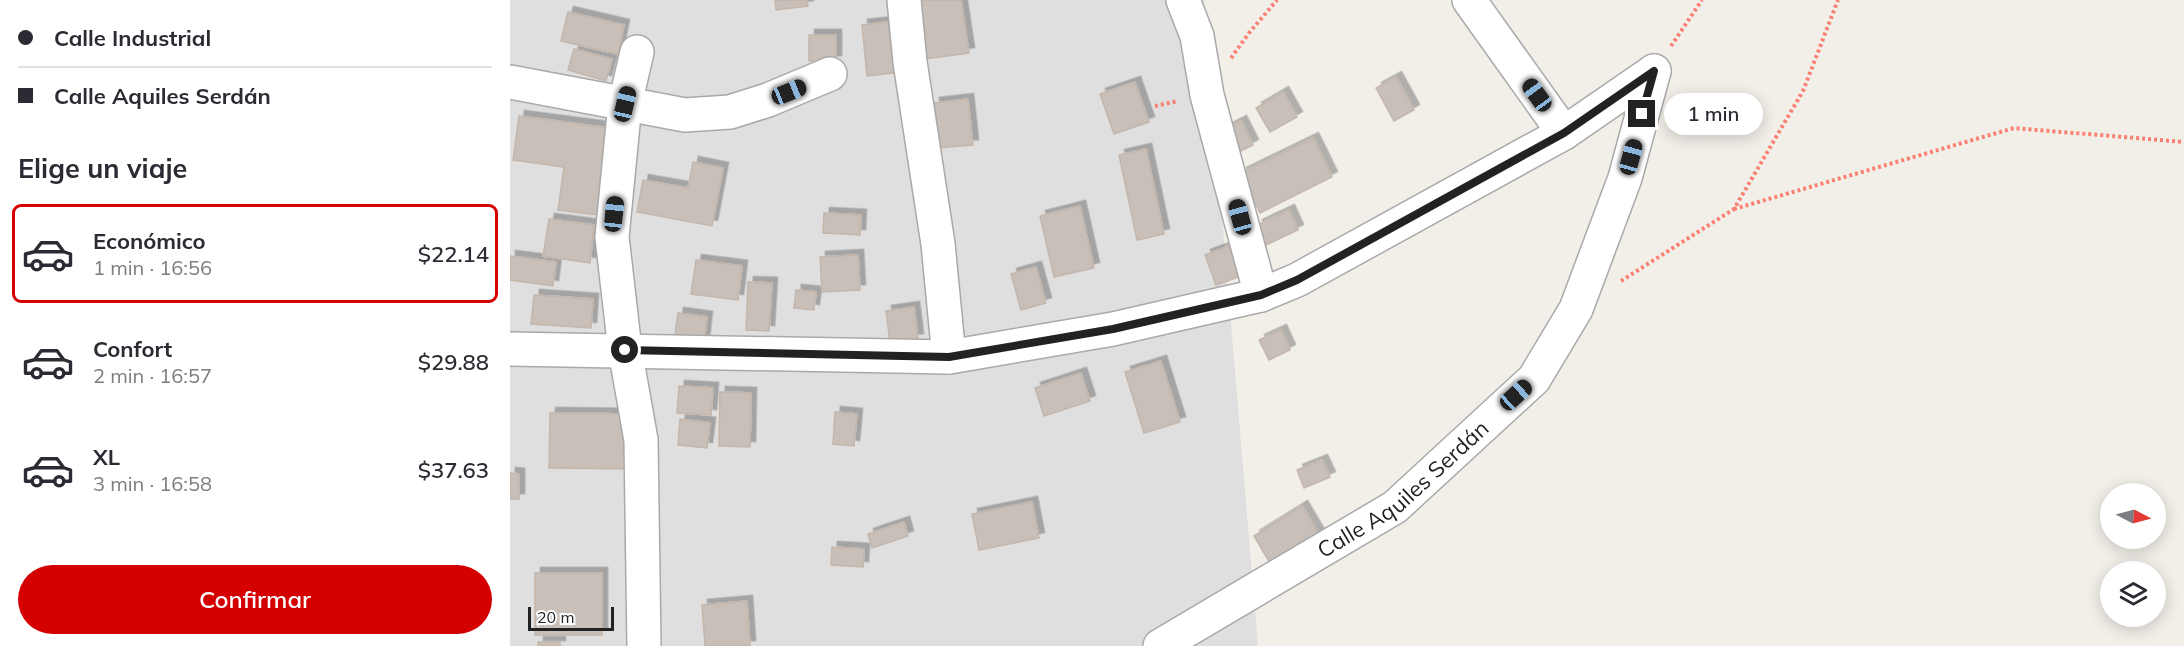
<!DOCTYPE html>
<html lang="es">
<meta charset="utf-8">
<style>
:root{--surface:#fff;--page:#f7f7f7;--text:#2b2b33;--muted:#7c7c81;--line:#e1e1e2;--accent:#d40000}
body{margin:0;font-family:Mulish,sans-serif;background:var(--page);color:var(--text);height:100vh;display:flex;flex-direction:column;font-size:22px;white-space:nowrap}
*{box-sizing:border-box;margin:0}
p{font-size:20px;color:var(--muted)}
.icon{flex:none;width:33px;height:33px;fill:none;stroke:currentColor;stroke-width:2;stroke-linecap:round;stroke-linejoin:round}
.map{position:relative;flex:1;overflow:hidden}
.panel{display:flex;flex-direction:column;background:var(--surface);width:510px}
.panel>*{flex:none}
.hud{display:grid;align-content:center;height:132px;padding:0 18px;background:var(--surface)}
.needle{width:39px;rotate:96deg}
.tools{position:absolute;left:1590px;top:483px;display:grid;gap:12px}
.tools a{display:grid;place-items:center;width:66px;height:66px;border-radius:50%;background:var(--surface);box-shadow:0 3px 15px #0003;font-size:30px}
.scale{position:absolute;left:18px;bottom:15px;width:86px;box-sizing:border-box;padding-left:6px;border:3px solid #222;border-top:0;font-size:16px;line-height:21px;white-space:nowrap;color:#222;-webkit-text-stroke:4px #fff;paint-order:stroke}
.end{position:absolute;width:27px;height:27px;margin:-14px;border:8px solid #222;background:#fff;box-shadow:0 0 0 3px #fff}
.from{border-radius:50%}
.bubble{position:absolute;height:42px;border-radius:21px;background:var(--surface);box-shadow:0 3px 15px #0003;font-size:20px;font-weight:600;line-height:42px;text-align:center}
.car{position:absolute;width:18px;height:36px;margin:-18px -9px;border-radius:8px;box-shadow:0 0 4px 2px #0007;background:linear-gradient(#222 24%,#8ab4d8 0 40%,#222 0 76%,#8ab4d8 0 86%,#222 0)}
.hud b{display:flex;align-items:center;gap:21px;height:57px;font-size:22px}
.hud b+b{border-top:2px solid var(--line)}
.hud i{width:15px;height:15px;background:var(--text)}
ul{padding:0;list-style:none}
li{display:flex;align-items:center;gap:18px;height:99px;margin:0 12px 9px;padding:0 6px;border:3px solid transparent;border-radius:9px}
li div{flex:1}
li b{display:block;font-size:22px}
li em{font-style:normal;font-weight:600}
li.on{border-color:var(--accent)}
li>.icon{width:54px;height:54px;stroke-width:1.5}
h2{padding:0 18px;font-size:27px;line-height:72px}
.primary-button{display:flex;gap:12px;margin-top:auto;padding:12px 18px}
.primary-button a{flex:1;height:69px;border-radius:36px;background:var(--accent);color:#fff;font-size:24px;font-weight:600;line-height:69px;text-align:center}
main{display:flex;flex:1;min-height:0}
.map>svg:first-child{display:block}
.residential{fill:#e0dfdf}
.building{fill:#c7bfb8;stroke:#c4b6ab;stroke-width:1.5;filter:url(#shadow)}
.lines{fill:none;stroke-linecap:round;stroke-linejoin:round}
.minor-casing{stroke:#a9a9a9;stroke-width:36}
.path{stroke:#fa8072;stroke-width:4;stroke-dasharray:3 3;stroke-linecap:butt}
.minor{stroke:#fff;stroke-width:33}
.route{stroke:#222;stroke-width:8}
.labels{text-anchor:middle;stroke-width:5;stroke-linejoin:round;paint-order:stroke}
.street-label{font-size:22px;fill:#222;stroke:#fff}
</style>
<main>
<section class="panel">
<div class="hud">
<b><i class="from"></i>Calle Industrial</b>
<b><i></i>Calle Aquiles Serdán</b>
</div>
<h2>Elige un viaje</h2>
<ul>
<li class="on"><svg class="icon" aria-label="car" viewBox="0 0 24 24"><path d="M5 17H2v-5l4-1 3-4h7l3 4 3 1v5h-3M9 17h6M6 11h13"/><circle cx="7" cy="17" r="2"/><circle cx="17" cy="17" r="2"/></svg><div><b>Económico</b><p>1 min · 16:56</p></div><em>$22.14</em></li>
<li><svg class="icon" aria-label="car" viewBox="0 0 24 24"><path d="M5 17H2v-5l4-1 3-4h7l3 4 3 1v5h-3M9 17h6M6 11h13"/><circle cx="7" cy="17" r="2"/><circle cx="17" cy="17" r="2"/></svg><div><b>Confort</b><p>2 min · 16:57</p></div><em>$29.88</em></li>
<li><svg class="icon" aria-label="car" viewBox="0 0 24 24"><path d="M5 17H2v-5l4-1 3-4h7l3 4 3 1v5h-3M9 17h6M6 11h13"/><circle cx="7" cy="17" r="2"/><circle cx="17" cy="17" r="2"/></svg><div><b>XL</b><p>3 min · 16:58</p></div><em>$37.63</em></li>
</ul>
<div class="primary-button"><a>Confirmar</a></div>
</section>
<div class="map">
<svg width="1674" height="646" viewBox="0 0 1674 646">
<defs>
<filter id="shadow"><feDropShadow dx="5.5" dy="-5.5" stdDeviation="0" flood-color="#0004"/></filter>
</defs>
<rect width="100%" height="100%" fill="#f2efe9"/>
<path class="residential" d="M0,0h694l54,646h-748z"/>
<path class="building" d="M265,0h32l1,6 -32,4z
M406,0h45l8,53 -43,6z
M58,12l56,13 -6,29 -57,-13z
M378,22l6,51 -27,3 -5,-51z
M299,35h27v26h-27z
M64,49l38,10 -6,22 -38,-11z
M886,77l18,33 -20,11 -18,-33z
M625,82l14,40 -35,12 -14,-40z
M773,92l14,25 -27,15 -14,-24z
M458,99l5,46 -35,3 -4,-45z
M9,116l90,12 -12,87 -39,-5 6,-43 -51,-7z
M731,121l12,24 -18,9 -12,-24z
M803,138l19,39 -72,36 -19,-40z
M636,149l18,85 -27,6 -18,-85z
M183,162l30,6 -11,58 -75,-14 6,-32 45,8z
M570,206l14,62 -40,9 -14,-61z
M779,210l9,20 -32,15 -9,-20z
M314,213l37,2 -1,20 -37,-2z
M39,219l45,6 -4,38 -47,-7z
M722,245l12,30 -28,10 -11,-30z
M348,255l2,35 -38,2 -2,-35z
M0,256l46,6 -3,24 -43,-6z
M186,260l46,6 -4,34 -47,-6z
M526,267l10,36 -25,7 -10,-36z
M238,282l24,1 -3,48 -23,-1z
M286,290l20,2 -2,18 -20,-2z
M24,295l59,4 -2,29 -60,-4z
M404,307l4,32 -28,3 -4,-31z
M168,313l29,4 -4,34 -30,-3z
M771,330l9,20 -21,10 -10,-20z
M651,361l19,61 -36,11 -19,-61z
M571,373l9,28 -46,15 -9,-28z
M169,386l34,2 -2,27 -34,-2z
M210,392l31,1 -1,54 -31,-1z
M325,412l22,2 -3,32 -21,-2z
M40,413l83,1 -1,55 -83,-1z
M170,419l30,4 -3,25 -29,-3z
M812,460l8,17 -26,11 -7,-18z
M0,473l9,1v25h-9z
M522,502l7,36 -60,12 -7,-36z
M792,506l22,37 -49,29 -21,-36z
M394,522l4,14 -36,12 -4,-14z
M322,547l32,2 -1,18 -32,-2z
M25,573h67v62h-67z
M237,601l3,45h-45l-3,-41z
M28,642h22v4h-22z"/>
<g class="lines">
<g class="minor-casing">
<g id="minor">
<path d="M394,0l6,62 28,182 11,113"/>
<path d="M673,0l14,36 10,59 54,200"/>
<path d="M959,0l95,133"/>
<path d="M127,52l-12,52 -13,133 13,113 16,90 3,206"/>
<path d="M0,82l175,33 45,-3 38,-12 62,-26"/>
<path d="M0,349l439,8 164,-28 148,-34 36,-15 267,-147 90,-62"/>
<path id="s1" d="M650,646l235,-139 139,-128 42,-70 49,-131 29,-107"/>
</g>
</g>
<path class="path" d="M1161,46l31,-46
M721,58l18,-25 28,-33
M645,106l23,-5
M1224,209l280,-81 170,14
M1111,281l113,-72 69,-118 35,-91"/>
<use href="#minor" class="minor"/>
</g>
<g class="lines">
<path class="route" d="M115,350l324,7 164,-28 148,-34 36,-15 267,-147 90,-62 -12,43"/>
</g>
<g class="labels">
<g class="street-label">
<text dy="8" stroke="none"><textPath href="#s1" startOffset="290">Calle Aquiles Serdán</textPath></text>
</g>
</g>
</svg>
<div class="tools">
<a><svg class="needle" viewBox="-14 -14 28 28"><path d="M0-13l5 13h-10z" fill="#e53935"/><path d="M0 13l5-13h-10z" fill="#7c7c81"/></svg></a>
<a><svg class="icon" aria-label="layers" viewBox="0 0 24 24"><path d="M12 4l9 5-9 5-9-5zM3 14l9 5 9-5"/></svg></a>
</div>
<div class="scale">20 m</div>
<i class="end from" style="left:115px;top:350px"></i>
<i class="end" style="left:1132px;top:114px"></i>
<div class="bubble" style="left:1154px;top:93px;width:99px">1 min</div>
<i class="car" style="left:279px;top:92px;rotate:68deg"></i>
<i class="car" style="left:1027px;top:95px;rotate:324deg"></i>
<i class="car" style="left:115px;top:104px;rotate:13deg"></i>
<i class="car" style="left:1121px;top:157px;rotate:15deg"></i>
<i class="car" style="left:104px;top:214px;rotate:6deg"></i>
<i class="car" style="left:730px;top:217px;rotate:345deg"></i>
<i class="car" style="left:1006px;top:395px;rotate:48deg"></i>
</div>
</main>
